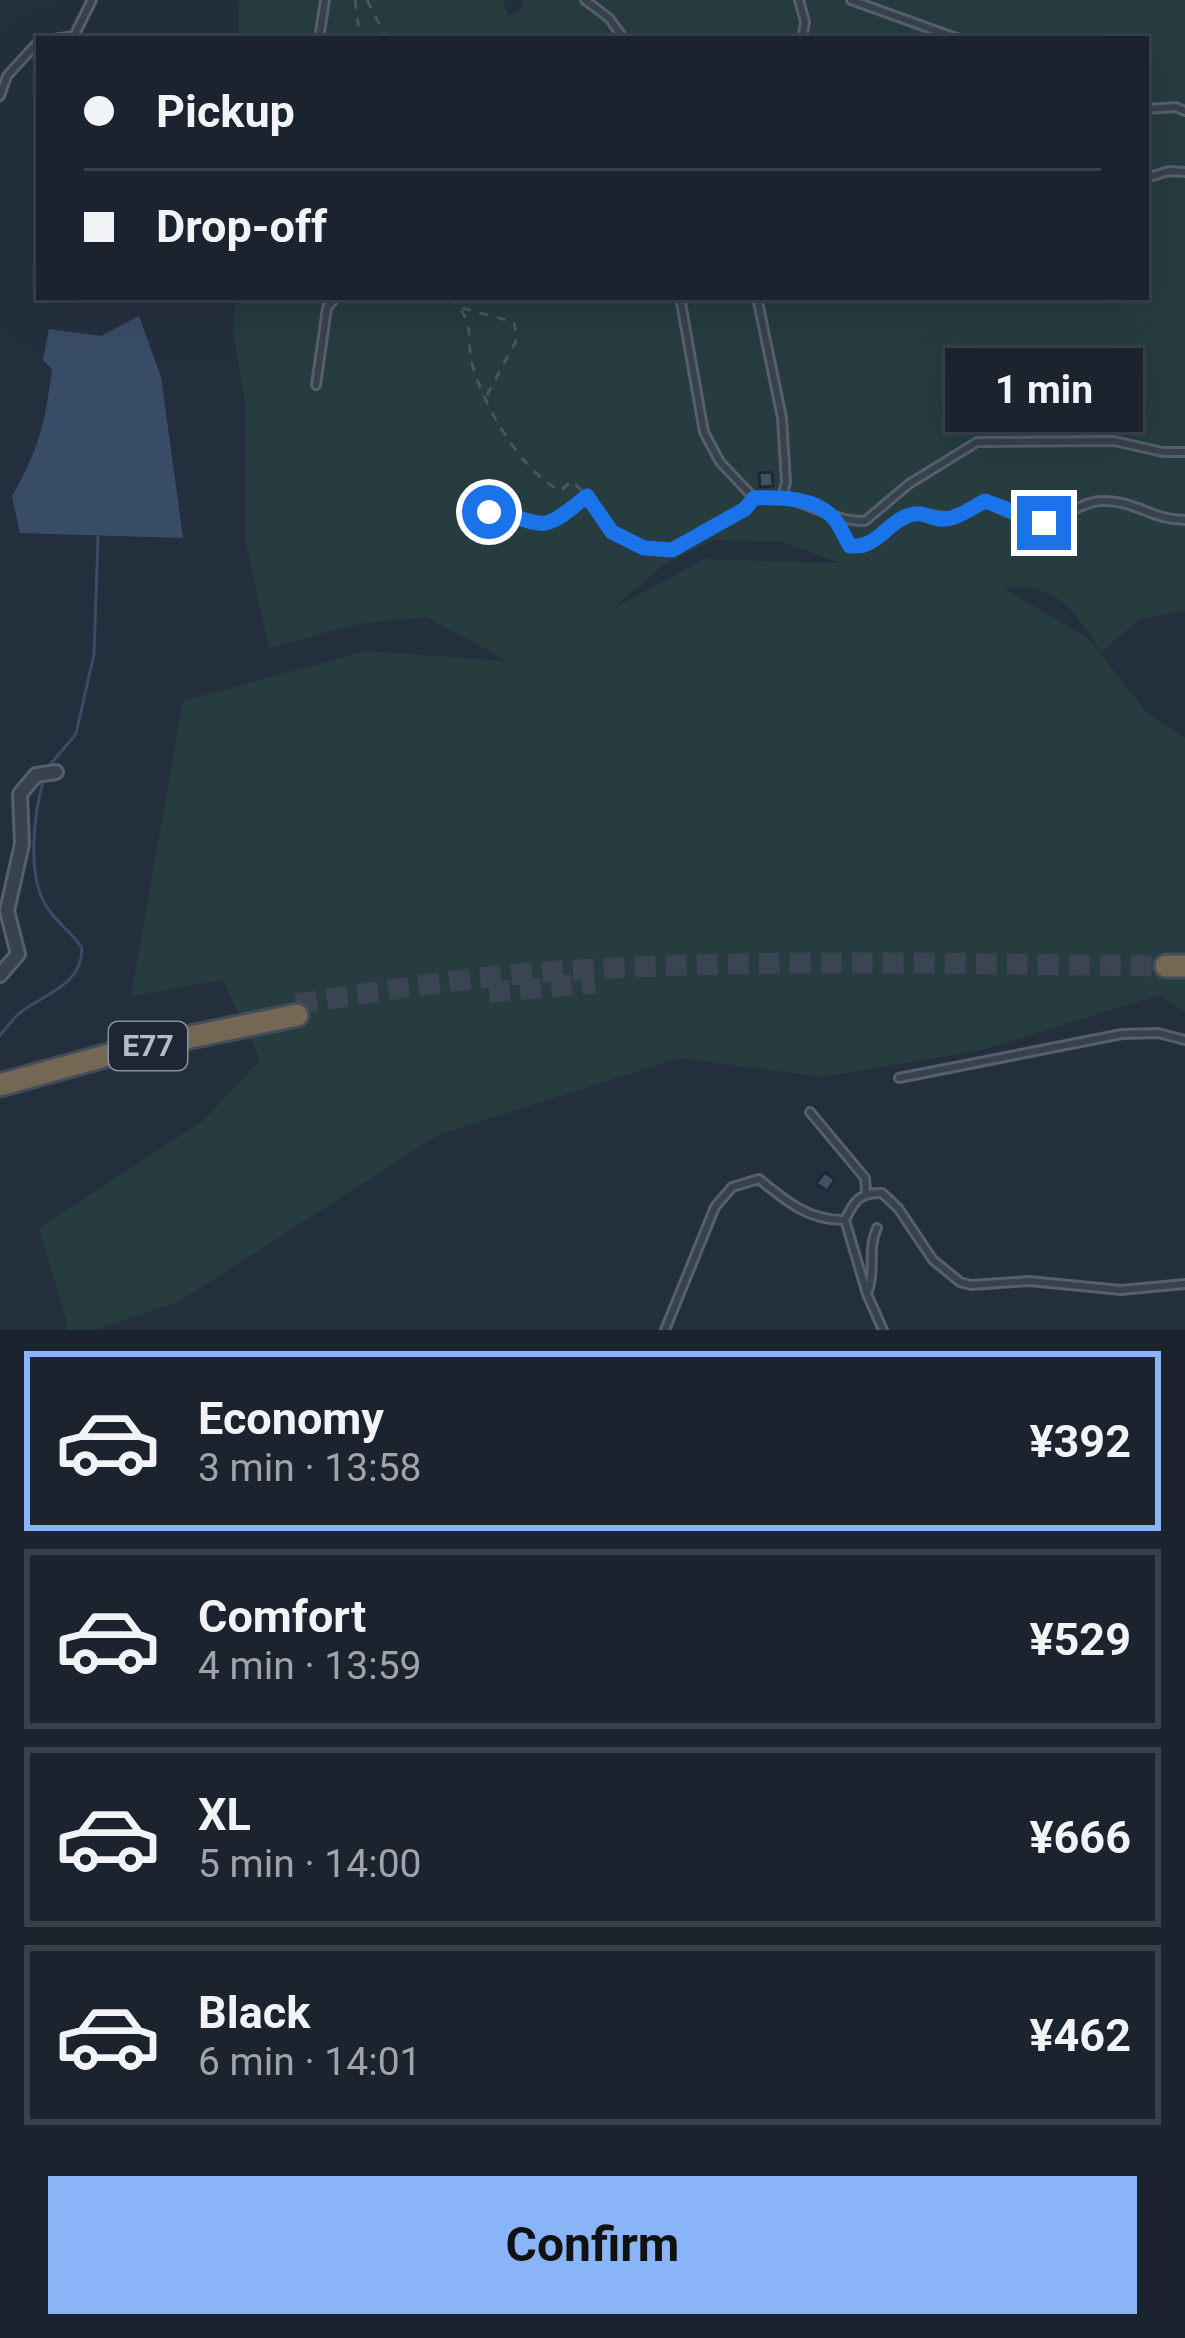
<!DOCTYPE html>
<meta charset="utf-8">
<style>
:root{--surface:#1b232e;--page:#282f3a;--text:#f1f3f6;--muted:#a0a4aa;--line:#39404a;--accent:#8ab4f8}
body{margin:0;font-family:Roboto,sans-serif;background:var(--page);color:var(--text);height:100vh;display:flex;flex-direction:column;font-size:45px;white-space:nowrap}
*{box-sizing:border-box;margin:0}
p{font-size:39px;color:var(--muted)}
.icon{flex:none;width:66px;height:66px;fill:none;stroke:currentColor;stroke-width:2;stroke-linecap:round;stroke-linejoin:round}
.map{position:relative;height:1330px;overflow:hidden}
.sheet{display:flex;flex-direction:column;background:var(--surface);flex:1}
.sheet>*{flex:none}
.top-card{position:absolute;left:36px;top:36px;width:1113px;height:264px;border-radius:0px;box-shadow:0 12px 48px #0002,0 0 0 3px var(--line);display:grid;align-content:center;height:264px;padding:0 48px;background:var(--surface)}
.end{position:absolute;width:54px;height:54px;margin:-27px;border:15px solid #1a73e8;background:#fff;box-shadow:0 0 0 6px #fff}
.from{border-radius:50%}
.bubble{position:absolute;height:84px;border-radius:0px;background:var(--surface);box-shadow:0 12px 48px #0002,0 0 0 3px var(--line);font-size:39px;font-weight:700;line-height:84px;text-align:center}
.top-card b{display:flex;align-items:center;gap:42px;height:114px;font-size:45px}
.top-card b+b{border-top:3px solid var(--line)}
.top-card i{width:30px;height:30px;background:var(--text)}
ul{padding:21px 0 0;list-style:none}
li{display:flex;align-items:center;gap:36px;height:180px;margin:0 24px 18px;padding:0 24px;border:6px solid var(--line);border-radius:0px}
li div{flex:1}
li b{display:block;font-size:45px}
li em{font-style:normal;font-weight:700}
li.active{border-color:var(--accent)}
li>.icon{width:108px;height:108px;stroke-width:1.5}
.primary-button{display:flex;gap:24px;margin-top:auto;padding:24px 48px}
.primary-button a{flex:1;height:138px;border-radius:0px;background:var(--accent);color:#111;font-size:48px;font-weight:700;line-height:138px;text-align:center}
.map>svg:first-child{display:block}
.green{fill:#263c3f;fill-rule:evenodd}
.water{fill:#394c67}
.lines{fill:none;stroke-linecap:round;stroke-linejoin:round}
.stream{stroke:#394c67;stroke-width:3}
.building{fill:#455162;stroke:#1f2835;stroke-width:3}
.motorway-tunnel{stroke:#3a4453;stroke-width:21;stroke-dasharray:21 10;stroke-linecap:butt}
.service-casing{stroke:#565f6c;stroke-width:12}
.minor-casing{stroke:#565f6c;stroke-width:18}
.motorway-casing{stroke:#434c59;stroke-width:27}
.path{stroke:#44595c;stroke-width:3;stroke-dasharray:9 9;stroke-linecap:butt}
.service{stroke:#38414e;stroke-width:6}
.minor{stroke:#38414e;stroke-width:12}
.motorway{stroke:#746855;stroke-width:21}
.route{stroke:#1a73e8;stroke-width:15}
.labels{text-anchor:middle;stroke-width:9;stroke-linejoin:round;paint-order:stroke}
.shield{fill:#1d2633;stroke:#878f9c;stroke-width:3}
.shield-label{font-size:30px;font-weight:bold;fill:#b4bcc9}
</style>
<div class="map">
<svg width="1185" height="1330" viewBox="0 0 1185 1330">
<rect width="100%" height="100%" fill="#242f3e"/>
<path class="green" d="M239,0h263l7,15 14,-8 -2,-7h664v611l-45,8 -39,33c-25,-40 -45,-71 -98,-64l85,50 59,75 38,25v274l-25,-17 -178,55 -159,27 -144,-19 -241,77 -258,166 -85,29h-26l-30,-102 165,-108 56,-60 -37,-80 -92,16 52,-295 183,-50 142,10 -82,-44 -67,7 -90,24 -24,-109 1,-131 -13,-77 3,-34h910v-258h-907zM714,540l68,2 59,21 -136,-4 -93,50 51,-44z"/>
<path class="water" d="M139,316l22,61 22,161 -163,-5 -8,-37c27,-47 33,-72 40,-127l-9,-9 6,-31 52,7z"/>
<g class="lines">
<path class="stream" d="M48,767l28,-33 18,-80 4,-117
M0,1035c7,-7 13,-17 21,-23 25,-19 61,-27 61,-64 -11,-17 -28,-27 -37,-44 -18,-32 -11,-89 -2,-123"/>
</g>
<path class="building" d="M772,472l1,14 -13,1 -1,-14z
M825,1172l10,8 -8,11 -11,-8z"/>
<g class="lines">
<path class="motorway-tunnel" d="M489,992l106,-9
M296,1004c88,-13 175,-28 264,-33 201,-13 404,-7 606,-5"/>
<g class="service-casing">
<path id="service" d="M585,0l24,18 15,21
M799,0l6,22 -3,17
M851,0l108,39
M53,39l21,-3 18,-36
M319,39l6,-39
M0,96l7,-20 32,-35
M1146,109l30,-2 9,4
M1146,178l23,-7 16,1
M680,297l24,135 16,30 34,36 28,-1 4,-15 -4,-64 -25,-121
M316,385l11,-77 9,-11
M782,497c30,8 52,24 83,24l44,-37 68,-42 137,-1 49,11h22
M470,505l19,6 22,1 20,11h17l39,-27 25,36 32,16 28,2 73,-41 9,-11
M836,522l14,24 13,1 42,-32 14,-2 32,5 34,-17c36,20 53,24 90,8 9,-4 17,-8 27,-8 33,-1 50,19 83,19
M899,1078l223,-44 36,-1 27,7
M810,1112l55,66 1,14
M845,1220c9,-19 15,-28 37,-27l16,15 35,52 27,22 11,3 58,-4 92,9 64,-6
M868,1291c8,-22 -1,-42 9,-63
M665,1330l50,-123 17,-20 27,-8c27,22 50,42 86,41l22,74 16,36"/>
</g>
<g class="minor-casing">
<path id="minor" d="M0,975l18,-21 -11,-43 15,-67 -2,-50 16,-19 20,-3"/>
</g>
<g class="motorway-casing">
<path id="motorway" d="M1166,966h19
M0,1085l127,-35 170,-35"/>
</g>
<path class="path" d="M355,0l5,39
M367,0l20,39
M449,297c30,27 15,40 24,70 13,43 47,102 87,124l12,-10 10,10
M462,308l52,14 3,17 -30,56"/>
<use href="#service" class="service"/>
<use href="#minor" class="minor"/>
<use href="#motorway" class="motorway"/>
</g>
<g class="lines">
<path class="route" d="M489,512c19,0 45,14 57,11 14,-3 29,-18 41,-27l25,36 32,16 28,2 73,-41 9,-11c26,-1 64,-1 82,23 5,7 9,17 14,25 29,2 36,-24 60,-31 11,-4 18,2 29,4 16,2 32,-11 46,-18l59,22"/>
</g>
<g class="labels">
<rect class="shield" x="109" y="1022" width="78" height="48" rx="9"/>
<g class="shield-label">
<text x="148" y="1056">E77</text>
</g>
</g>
</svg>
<i class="end from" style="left:489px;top:512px"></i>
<i class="end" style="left:1044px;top:523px"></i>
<div class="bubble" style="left:945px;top:348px;width:198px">1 min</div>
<div class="top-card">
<b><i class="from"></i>Pickup</b>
<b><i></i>Drop-off</b>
</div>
</div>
<section class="sheet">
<ul>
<li class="active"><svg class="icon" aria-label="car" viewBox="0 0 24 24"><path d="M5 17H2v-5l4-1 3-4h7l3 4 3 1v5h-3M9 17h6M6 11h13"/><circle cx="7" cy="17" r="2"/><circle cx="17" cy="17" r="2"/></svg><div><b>Economy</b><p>3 min · 13:58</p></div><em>¥392</em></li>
<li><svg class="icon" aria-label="car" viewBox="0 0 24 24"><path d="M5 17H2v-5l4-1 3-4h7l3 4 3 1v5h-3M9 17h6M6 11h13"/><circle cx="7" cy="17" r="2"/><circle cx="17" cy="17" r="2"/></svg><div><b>Comfort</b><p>4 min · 13:59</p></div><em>¥529</em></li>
<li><svg class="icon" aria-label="car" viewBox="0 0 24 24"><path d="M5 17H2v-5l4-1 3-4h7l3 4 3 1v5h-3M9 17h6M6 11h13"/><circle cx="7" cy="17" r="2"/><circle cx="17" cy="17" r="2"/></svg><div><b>XL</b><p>5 min · 14:00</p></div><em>¥666</em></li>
<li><svg class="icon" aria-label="car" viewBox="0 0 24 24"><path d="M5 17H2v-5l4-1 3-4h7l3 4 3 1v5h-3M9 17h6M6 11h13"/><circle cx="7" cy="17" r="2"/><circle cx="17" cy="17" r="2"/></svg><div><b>Black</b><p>6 min · 14:01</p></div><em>¥462</em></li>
</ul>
<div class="primary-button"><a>Confirm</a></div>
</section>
